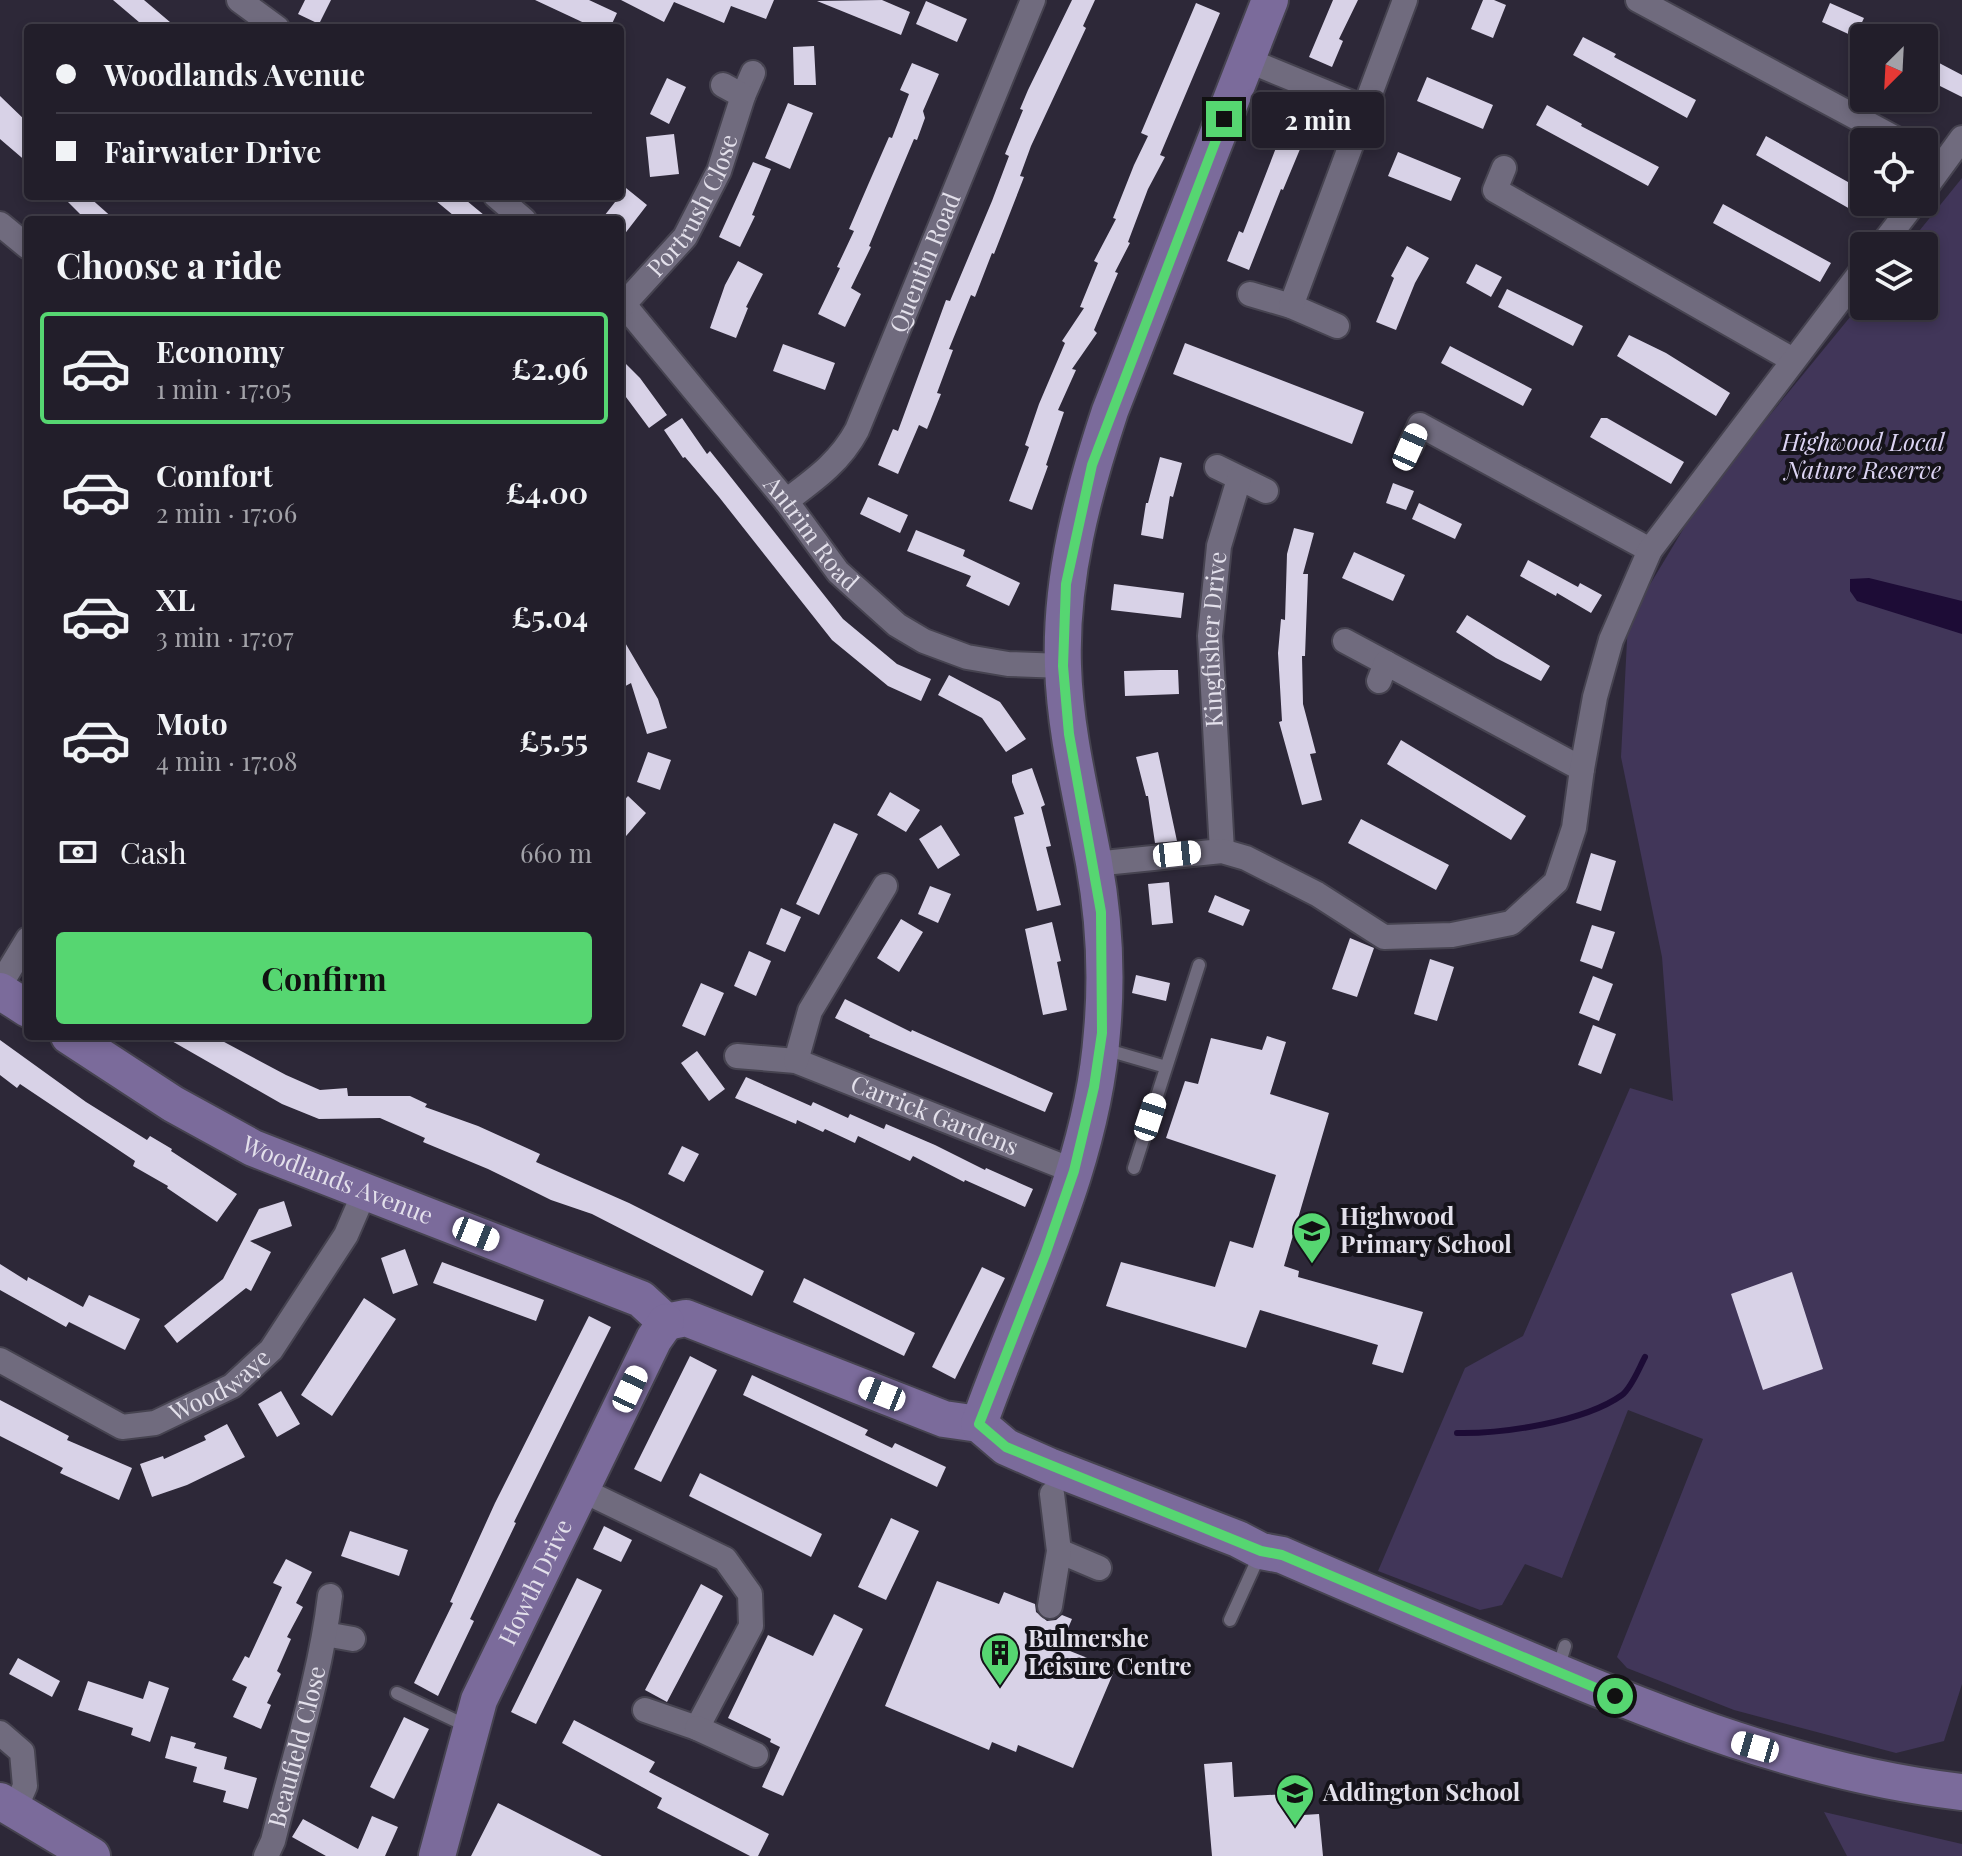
<!DOCTYPE html>
<meta charset="utf-8">
<style>
:root{--surface:#221e2a;--page:#2e2b36;--text:#f1f3f6;--muted:#a2a2a8;--line:#3f3c47;--accent:#56d671}
body{margin:0;font-family:"Playfair Display",serif;background:var(--page);color:var(--text);height:100vh;display:flex;flex-direction:column;font-size:30px;white-space:nowrap}
*{box-sizing:border-box;margin:0}
p{font-size:26px;color:var(--muted)}
.icon{flex:none;width:44px;height:44px;fill:none;stroke:currentColor;stroke-width:2;stroke-linecap:round;stroke-linejoin:round}
.map{position:relative;flex:1;overflow:hidden}
.drawer{position:absolute;left:24px;top:216px;width:600px;height:824px;display:flex;flex-direction:column;background:var(--surface);border-radius:8px;box-shadow:0 4px 12px #0003,0 0 0 2px var(--line)}
.drawer>*{flex:none}
.hud{position:absolute;left:24px;top:24px;width:600px;height:176px;border-radius:8px;box-shadow:0 4px 12px #0003,0 0 0 2px var(--line);display:grid;align-content:center;height:176px;padding:0 32px;background:var(--surface)}
.needle{width:52px;rotate:204deg}
.fabs{position:absolute;left:1850px;top:24px;display:grid;gap:16px}
.fabs a{display:grid;place-items:center;width:88px;height:88px;border-radius:8px;background:var(--surface);box-shadow:0 4px 12px #0003,0 0 0 2px var(--line);font-size:40px}
.end{position:absolute;width:36px;height:36px;margin:-18px;border:10px solid #56d671;background:#111;box-shadow:0 0 0 4px #111}
.from{border-radius:50%}
.bubble{position:absolute;height:56px;border-radius:8px;background:var(--surface);box-shadow:0 4px 12px #0003,0 0 0 2px var(--line);font-size:26px;font-weight:700;line-height:56px;text-align:center}
.car{position:absolute;width:24px;height:48px;margin:-24px -12px;border-radius:10px;box-shadow:0 0 6px 2px #0007;background:linear-gradient(#fff 24%,#345 0 40%,#fff 0 76%,#345 0 86%,#fff 0)}
.hud b{display:flex;align-items:center;gap:28px;height:76px;font-size:30px}
.hud b+b{border-top:2px solid var(--line)}
.hud i{width:20px;height:20px;background:var(--text)}
ul{padding:0;list-style:none}
li{display:flex;align-items:center;gap:24px;height:112px;margin:0 16px 12px;padding:0 16px;border:4px solid transparent;border-radius:8px}
li div{flex:1}
li b{display:block;font-size:30px}
li em{font-style:normal;font-weight:700}
li.active{border-color:var(--accent)}
li>.icon{width:72px;height:72px;stroke-width:1.5}
h2{padding:0 32px;font-size:36px;line-height:96px}
.pay{display:flex;align-items:center;gap:20px;height:88px;padding:0 32px;font-size:30px}
.pay p{margin-inline-start:auto}
.primary-button{display:flex;gap:16px;margin-top:auto;padding:16px 32px}
.primary-button a{flex:1;height:92px;border-radius:8px;background:var(--accent);color:#111;font-size:32px;font-weight:700;line-height:92px;text-align:center}
.map>svg:first-child{display:block}
.green{fill:#413659}
.water{fill:#1d0c36}
.lines{fill:none;stroke-linecap:round;stroke-linejoin:round}
.stream{stroke:#1d0c36;stroke-width:6}
.building{fill:#d8d2e7}
.lane-casing{stroke:#464350;stroke-width:16}
.street-casing{stroke:#464350;stroke-width:28}
.secondary-casing{stroke:#464350;stroke-width:40}
.lane{stroke:#706b7e;stroke-width:12}
.street{stroke:#706b7e;stroke-width:24}
.secondary{stroke:#7b6b9b;stroke-width:36}
.route{stroke:#56d671;stroke-width:10}
.labels{text-anchor:middle;stroke-width:8;stroke-linejoin:round;paint-order:stroke}
.street-label{font-size:24px;fill:#e3e0eb;stroke:#15131a}
.park-label{font-size:24px;font-style:italic;fill:#dcd4f3;stroke:#15131a}
.poi-label{font-size:24px;font-weight:bold;fill:#e3e0eb;stroke:#15131a;text-anchor:start}
</style>
<div class="map">
<svg width="1962" height="1856" viewBox="0 0 1962 1856">
<rect width="100%" height="100%" fill="#2d2838"/>
<path class="green" d="M1962,178v1506l-18,57 -48,12 -162,-43 -107,-42 -10,-11 86,-218 -75,-29 -66,168 -37,-14 -23,41 -22,5 -102,-39 87,-203 58,-32 107,-248 43,13 -11,-144 -41,-200 7,-136 74,-123 162,-198v6h60v-60h-17z
M1824,1812l138,32v12h-115z"/>
<path class="water" d="M1869,578l93,23v33l-105,-33 -7,-10v-12z"/>
<g class="lines">
<path class="stream" d="M1457,1433c46,1 127,-11 165,-38 10,-8 17,-27 23,-38"/>
</g>
<path class="building" d="M113,0h31l33,28h-31z
M305,0h26l-12,24 -21,-10z
M535,0h54l28,13 -7,15h-15z
M621,0h153l-8,19 -35,-13 -7,17 -50,-21 -10,20z
M882,0l28,12 -9,23 -84,-34z
M1072,0h23l-12,26 3,2 -55,118 -11,30 4,1 -30,77 -2,-1 -17,44 -4,-2 -22,54 4,1 -16,43 4,1 -14,35 -8,-4 -21,49 -20,-9 15,-36 5,2 48,-131 4,1 42,-100 17,-45 -4,-2 18,-44 -3,-1 8,-19z
M1333,0h25l-19,39 4,2 -11,26 -23,-10z
M1483,0h11l12,5 -13,33 -22,-9z
M926,1l41,18 -10,23 -41,-18z
M1196,3l24,10 -60,142 5,2 -17,32 -20,53 2,1 -15,29 3,1 -24,57 3,3 -25,36 4,1 -18,40 6,2 -18,53 2,1 -16,44 -23,-9 20,-54 -4,-2 14,-41 26,-61 -3,-2 22,-33 -4,-1 18,-44 -4,-2 22,-42 -3,-1 21,-53 14,-29 -7,-3z
M1830,3l34,15 -9,19 -33,-15z
M1583,37l33,17 -2,3 82,43 -9,18 -114,-63z
M814,46l2,39h-22l-1,-38z
M1924,55l38,20v22l-38,-19z
M912,63l27,11 -16,37 2,7 -8,22 -3,-1 -45,107 2,1 -20,41 10,6 -16,33 -27,-13 22,-46 -3,-1 17,-36 -5,-2 19,-44 21,-48 3,1 17,-44 -9,-4z
M1427,77l66,28 -10,24 -66,-28z
M667,78l19,9 -17,37 -19,-10z
M0,96l28,27v40l-28,-24z
M788,103l25,10 -23,56 -25,-11z
M1293,104l22,9 -32,77 -2,-1 -32,81 -22,-9 12,-30 4,2z
M1547,105l35,19 -1,2 78,41 -11,19 -112,-61z
M674,134l5,40 -29,3 -4,-40z
M1766,136l98,55v26l-108,-62z
M1398,152l63,26 -10,23 -63,-25z
M753,162l18,7 -19,46 3,1 -15,31 -21,-10z
M626,188l21,17 -27,35v-20h-19z
M62,196h26l27,24h-29z
M430,196h31l29,24h-31z
M1723,204l108,59 -11,19 -107,-59z
M1407,246l22,12 -14,25 -19,47 -20,-8 18,-44 -3,-2z
M738,261l25,13 -17,33 2,1 -12,30 -26,-10 15,-43z
M1476,264l26,13 -11,20 -25,-14z
M1507,289l76,37 -10,20 -75,-39z
M1629,335l37,18 64,40 -14,23 -99,-60z
M1185,343l179,69 -12,32 -179,-70z
M783,344l52,19 -10,27 -52,-19z
M1450,346l82,43 -9,17 -82,-43z
M620,358l20,20 27,37 -18,13 -29,-39z
M682,418l25,36 3,-3 16,20 117,148 54,45 34,15 -10,22 -33,-15 -56,-46 -113,-143 -34,-40 -2,1 -19,-28z
M1601,418h6l77,44 -13,22 -81,-47z
M1160,457l22,6 -9,34 -3,-1 -7,43 -22,-4 5,-32h2z
M1393,483l21,8 -8,19 -20,-7z
M868,497l40,18 -8,18 -40,-19z
M1419,503l43,21 -7,15 -43,-20z
M1294,528l20,5 -11,41h5l-3,82h-3l1,48 13,49 -6,1 12,46 -20,5 -23,-83 3,-1 -4,-68 3,-34 4,1 2,-66z
M916,530l49,20 -2,6 57,27 -11,23 -43,-20 5,-10 -64,-25z
M1354,552l51,23 -12,26 -51,-23z
M1528,560l50,27 2,-4 22,12 -11,18 -34,-20 -1,3 -36,-20z
M1114,584l70,9 -3,25 -70,-8z
M1467,615l83,51 -9,15 -45,-23 -40,-26z
M620,634l38,65 9,29 -20,6 -16,-51 -11,6z
M1160,670h18l1,24 -54,2 -1,-25z
M949,675l51,27 26,37 -20,13 -24,-34 -44,-23z
M1401,740l125,76 -15,24 -124,-76z
M648,752l23,8 -11,30 -23,-8z
M1158,752l19,89 -22,2 -7,-47h-2l-10,-39z
M1032,768l13,37 -4,2 10,39 -5,1 15,58 -24,6 -23,-94 10,-3 -12,-32v-7z
M890,792l30,18 -14,22 -29,-17z
M628,796l18,17 -26,30v-38z
M1361,819l88,46 -13,25 -88,-47z
M834,823l24,11 -39,81 -23,-11z
M941,825l19,30 -22,14 -19,-30z
M1591,853l25,8 -15,50 -25,-8z
M1169,882l4,41 -21,2 -4,-41z
M930,886l21,8 -13,29 -20,-9z
M1215,895l35,15 -7,16 -35,-14z
M781,908l20,9 -16,35 -19,-8z
M901,919l22,13 -24,40 -22,-14z
M1052,922l9,39 -4,1 10,48 -24,5 -18,-86z
M1592,925l23,7 -13,37 -22,-8z
M1350,938l24,10 -17,49 -25,-8z
M749,951l22,10 -15,35 -22,-10z
M1430,959l24,8 -17,54 -23,-7z
M1136,975l34,8 -4,18 -34,-8z
M1593,976l20,8 -14,37 -20,-8z
M701,983l23,10 -19,43 -23,-10z
M845,999l66,33 1,-2 141,63 -8,19 -176,-75 1,-2 -35,-17z
M1593,1025l23,9 -15,40 -23,-9z
M163,1036h50l73,39 34,15 27,-2 1,8h62l17,8 -2,3 53,19 62,28 -4,8 93,41 135,68 -12,25 -160,-82 -41,-14 -63,-31 -65,-27 2,-4 -45,-20 -61,1 -37,-15z
M1267,1036l19,6 -16,52 59,19 -45,153 15,5 -1,6 125,35 -20,61 -31,-9 6,-19 -118,-35 -14,38 -140,-42 15,-44 94,25 15,-46 23,7 23,-73 -110,-37 19,-57 13,3 13,-46 51,12z
M0,1040l86,62 61,38 3,-4 22,13 -1,2 66,43 -20,28 -50,-34 1,-2 -35,-20 2,-5 -115,-77 -3,4 -17,-13z
M697,1051l28,38 -16,12 -28,-38z
M746,1077l65,29 2,-4 35,16 2,-4 34,15 2,-5 49,21 50,25 1,-2 47,21 -8,18 -60,-27 -1,2 -51,-26 -3,5 -52,-25 -3,7 -30,-14 -2,3 -26,-12 -1,4 -61,-26z
M682,1146l17,8 -15,28 -16,-8z
M284,1201l8,25 -42,15 21,11 -20,39 -5,-3 -69,55 -13,-17 59,-47 36,-70z
M405,1249l13,36 -25,9 -12,-36z
M442,1262l102,38 -8,21 -103,-38z
M0,1264l27,17 1,-4 55,30 6,-12 51,24 -15,31 -56,-28 -3,5 -66,-37z
M982,1267l23,11 -50,101 -23,-12z
M1792,1272l31,97 -60,21 -32,-96z
M804,1278l111,55 -11,23 -111,-54z
M364,1298l32,21 -64,97 -31,-21z
M589,1316l22,11 -97,195 2,1 -46,96 4,2 -36,75 -24,-13 39,-80 -3,-1 45,-99z
M690,1356l27,14 -56,112 -27,-13z
M752,1375l116,55 -3,5 27,13 3,-5 51,24 -9,20 -194,-92z
M281,1391l19,33 -23,13 -19,-33z
M0,1400l69,36 -2,4 65,28 -13,32 -59,-27 3,-5 -63,-32z
M227,1424l18,33 -58,28 -35,12 -12,-33 23,-8 1,3 42,-19 -2,-4z
M700,1473l122,61 -11,23 -122,-61z
M891,1518l28,13 -33,69 -28,-13z
M604,1526l28,14 -11,22 -28,-13z
M350,1531l58,19 -9,26 -58,-20z
M286,1559l26,13 -16,31 7,4 -16,30 4,2 -14,32 4,3 -14,29 4,2 -10,24 -28,-12 14,-30 -15,-7 13,-24 4,2 33,-71 -9,-4z
M577,1578l25,12 -66,134 -25,-12z
M937,1581l62,23 5,-12 31,12 1,8 11,9 9,-1 6,-5 10,4 -12,28 55,22 -42,99 -55,-23 -2,7 -24,-10 -3,8 -104,-44z
M701,1584l22,12 -56,106 -22,-12z
M834,1614l29,15 -80,167 -21,-9 18,-40 -10,-5 1,-3 -43,-21 40,-83 45,21z
M18,1658l42,23 -8,16 -43,-23z
M88,1681l55,18 6,-18 20,7 -19,54 -19,-7 2,-7 -55,-18z
M404,1717l25,12 -35,70 -24,-12z
M574,1720l81,42 -6,10 120,62 -11,22h-8l-93,-48 5,-10 -100,-55z
M171,1736l25,7 -2,5 33,9 -3,12 33,9 -9,31 -25,-7 3,-11 -33,-9 4,-15 -32,-9z
M1232,1762l2,35 52,-3 1,22 32,-2 4,42h-111l-8,-92z
M498,1803l104,53h-131z
M372,1816l26,11 -13,29h-59l-34,-19 11,-18 55,30z"/>
<g class="lines">
<g class="lane-casing">
<path id="lane" d="M1104,1049l62,18
M1134,1168l65,-203
M1230,1620l30,-66
M1558,1669l7,-23
M397,1693l72,34"/>
</g>
<g class="street-casing">
<g id="street">
<path d="M239,0l38,28"/>
<path d="M1638,0l264,142"/>
<path d="M1247,60l117,48"/>
<path d="M743,96l10,-23"/>
<path d="M1504,168l-9,22 298,170"/>
<path d="M1924,190l38,-52"/>
<path d="M496,196l28,24"/>
<path d="M0,224l28,23"/>
<path d="M1881,246l34,-44"/>
<path d="M1250,294l41,12 46,20"/>
<path id="s1" d="M620,300l166,201 52,71 59,53 27,16 43,16 41,7 55,2"/>
<path id="s2" d="M624,304l61,-67 34,-66 24,-75 -20,-11"/>
<path d="M1291,306l114,-306"/>
<path d="M1410,447l10,-22 230,125"/>
<path d="M1217,467l49,24"/>
<path id="s3" d="M786,501c28,-21 54,-39 71,-71l176,-430"/>
<path d="M1345,641l41,22"/>
<path d="M1379,681l7,-18 196,106"/>
<path id="s4" d="M1222,851l-12,-215 9,-90 20,-67"/>
<path d="M1094,864l128,-13 24,7 71,36 67,43 68,-2 59,-12 45,-41 18,-54 8,-59 13,-72 16,-57 39,-90 214,-282"/>
<path d="M0,985l28,-46"/>
<path id="s5" d="M737,1056l59,5 278,110"/>
<path d="M796,1061l14,-50 75,-125"/>
<path id="s6" d="M0,1360l122,67 33,-4 77,-37 39,-36 75,-115 19,-44"/>
<path d="M582,1490l143,69 25,35 1,32 -54,102 -52,-18"/>
<path d="M1059,1551l40,17"/>
<path d="M1050,1606l9,-55 -7,-57"/>
<path d="M325,1634l28,5"/>
<path d="M697,1728l59,27"/>
<path d="M0,1733l22,19 3,34 -10,23"/>
<path id="s7" d="M266,1856l7,-15c20,-81 47,-162 57,-245"/>
</g>
</g>
<g class="secondary-casing">
<g id="secondary">
<path d="M0,991l28,18"/>
<path id="s8" d="M69,1036l104,68 80,44 388,151 25,23"/>
<path d="M666,1322l20,-4 258,101 35,5 27,23 43,19 189,73 23,12 21,4c78,34 156,67 235,100 143,61 289,119 445,137"/>
<path d="M979,1424c45,-129 113,-253 123,-392 5,-55 2,-114 -8,-169 -12,-65 -29,-130 -31,-197 -3,-88 20,-173 47,-255l160,-411"/>
<path d="M0,1801l92,55"/>
<path id="s9" d="M437,1856l42,-156 175,-361 12,-17"/>
</g>
</g>
<use href="#lane" class="lane"/>
<use href="#street" class="street"/>
<use href="#secondary" class="secondary"/>
</g>
<g class="lines">
<path class="route" d="M1224,119l-132,346 -26,119 -3,82 6,68 32,178 1,121 -8,54 -20,84 -29,84 -66,169 27,23 255,104 21,4 333,141"/>
</g>
<defs>
<g id="school-pin" transform="scale(2)"><path d="M0 17L-7.5 6A9.5 9.5 0 1 1 7.5 6Z" fill="#56d671" stroke="#15131a"/><path d="M0-5L7-2L0 1L-7-2ZM-4 1L0 2.5L4 1V4Q0 6-4 4Z" fill="#111"/></g>
<g id="building-pin" transform="scale(2)"><path d="M0 17L-7.5 6A9.5 9.5 0 1 1 7.5 6Z" fill="#56d671" stroke="#15131a"/><path d="M-4-6H4V6H1V3H-1V6H-4ZM-2.5-4.3h1.7v1.8h-1.7ZM.8-4.3h1.7v1.8H.8ZM-2.5-1h1.7V.8h-1.7ZM.8-1h1.7V.8H.8Z" fill="#111"/></g>
</defs>
<g fill-rule="evenodd">
<use href="#school-pin" x="1312" y="1231"/>
<use href="#building-pin" x="1000" y="1653"/>
<use href="#school-pin" x="1295" y="1793"/>
</g>
<g class="labels">
<g class="street-label">
<text dy="8" stroke="none"><textPath href="#s2" startOffset="122">Portrush Close</textPath></text>
<text dy="8" stroke="none"><textPath href="#s3" startOffset="282">Quentin Road</textPath></text>
<text dy="8" stroke="none"><textPath href="#s1" startOffset="302">Antrim Road</textPath></text>
<text dy="8" stroke="none"><textPath href="#s4" startOffset="212">Kingfisher Drive</textPath></text>
<text dy="8" stroke="none"><textPath href="#s5" startOffset="208">Carrick Gardens</textPath></text>
<text dy="8" stroke="none"><textPath href="#s8" startOffset="306">Woodlands Avenue</textPath></text>
<text dy="8" stroke="none"><textPath href="#s6" startOffset="248">Woodwaye</textPath></text>
<text dy="8" stroke="none"><textPath href="#s9" startOffset="292">Howth Drive</textPath></text>
<text dy="8" stroke="none"><textPath href="#s7" startOffset="114">Beaufield Close</textPath></text>
</g>
<g class="park-label">
<text x="1863" y="451">Highwood Local<tspan x="1863" dy="28">Nature Reserve</tspan></text>
</g>
<g class="poi-label">
<text x="1340" y="1225">Highwood<tspan x="1340" dy="28">Primary School</tspan></text>
<text x="1028" y="1647">Bulmershe<tspan x="1028" dy="28">Leisure Centre</tspan></text>
<text x="1323" y="1801">Addington School</text>
</g>
</g>
</svg>
<div class="fabs">
<a><svg class="needle" viewBox="-14 -14 28 28"><path d="M0-13l5 13h-10z" fill="#e53935"/><path d="M0 13l5-13h-10z" fill="#a2a2a8"/></svg></a>
<a><svg class="icon" aria-label="locate" viewBox="0 0 24 24"><circle cx="12" cy="12" r="6"/><path d="M12 2v4M12 18v4M2 12h4M18 12h4"/></svg></a>
<a><svg class="icon" aria-label="layers" viewBox="0 0 24 24"><path d="M12 4l9 5-9 5-9-5zM3 14l9 5 9-5"/></svg></a>
</div>
<i class="end from" style="left:1615px;top:1696px"></i>
<i class="end" style="left:1224px;top:119px"></i>
<div class="bubble" style="left:1252px;top:92px;width:132px">2 min</div>
<i class="car" style="left:1410px;top:447px;rotate:24deg"></i>
<i class="car" style="left:1177px;top:854px;rotate:84deg"></i>
<i class="car" style="left:1150px;top:1117px;rotate:18deg"></i>
<i class="car" style="left:476px;top:1234px;rotate:112deg"></i>
<i class="car" style="left:630px;top:1389px;rotate:25deg"></i>
<i class="car" style="left:882px;top:1394px;rotate:292deg"></i>
<i class="car" style="left:1755px;top:1747px;rotate:286deg"></i>
<div class="hud">
<b><i class="from"></i>Woodlands Avenue</b>
<b><i></i>Fairwater Drive</b>
</div>
<section class="drawer">
<h2>Choose a ride</h2>
<ul>
<li class="active"><svg class="icon" aria-label="car" viewBox="0 0 24 24"><path d="M5 17H2v-5l4-1 3-4h7l3 4 3 1v5h-3M9 17h6M6 11h13"/><circle cx="7" cy="17" r="2"/><circle cx="17" cy="17" r="2"/></svg><div><b>Economy</b><p>1 min · 17:05</p></div><em>£2.96</em></li>
<li><svg class="icon" aria-label="car" viewBox="0 0 24 24"><path d="M5 17H2v-5l4-1 3-4h7l3 4 3 1v5h-3M9 17h6M6 11h13"/><circle cx="7" cy="17" r="2"/><circle cx="17" cy="17" r="2"/></svg><div><b>Comfort</b><p>2 min · 17:06</p></div><em>£4.00</em></li>
<li><svg class="icon" aria-label="car" viewBox="0 0 24 24"><path d="M5 17H2v-5l4-1 3-4h7l3 4 3 1v5h-3M9 17h6M6 11h13"/><circle cx="7" cy="17" r="2"/><circle cx="17" cy="17" r="2"/></svg><div><b>XL</b><p>3 min · 17:07</p></div><em>£5.04</em></li>
<li><svg class="icon" aria-label="car" viewBox="0 0 24 24"><path d="M5 17H2v-5l4-1 3-4h7l3 4 3 1v5h-3M9 17h6M6 11h13"/><circle cx="7" cy="17" r="2"/><circle cx="17" cy="17" r="2"/></svg><div><b>Moto</b><p>4 min · 17:08</p></div><em>£5.55</em></li>
</ul>
<div class="pay"><svg class="icon" aria-label="cash" viewBox="0 0 24 24"><path d="M3 7h18v10H3z"/><circle cx="12" cy="12" r="2"/></svg>Cash<p>660 m</p></div>
<div class="primary-button"><a>Confirm</a></div>
</section>
</div>
